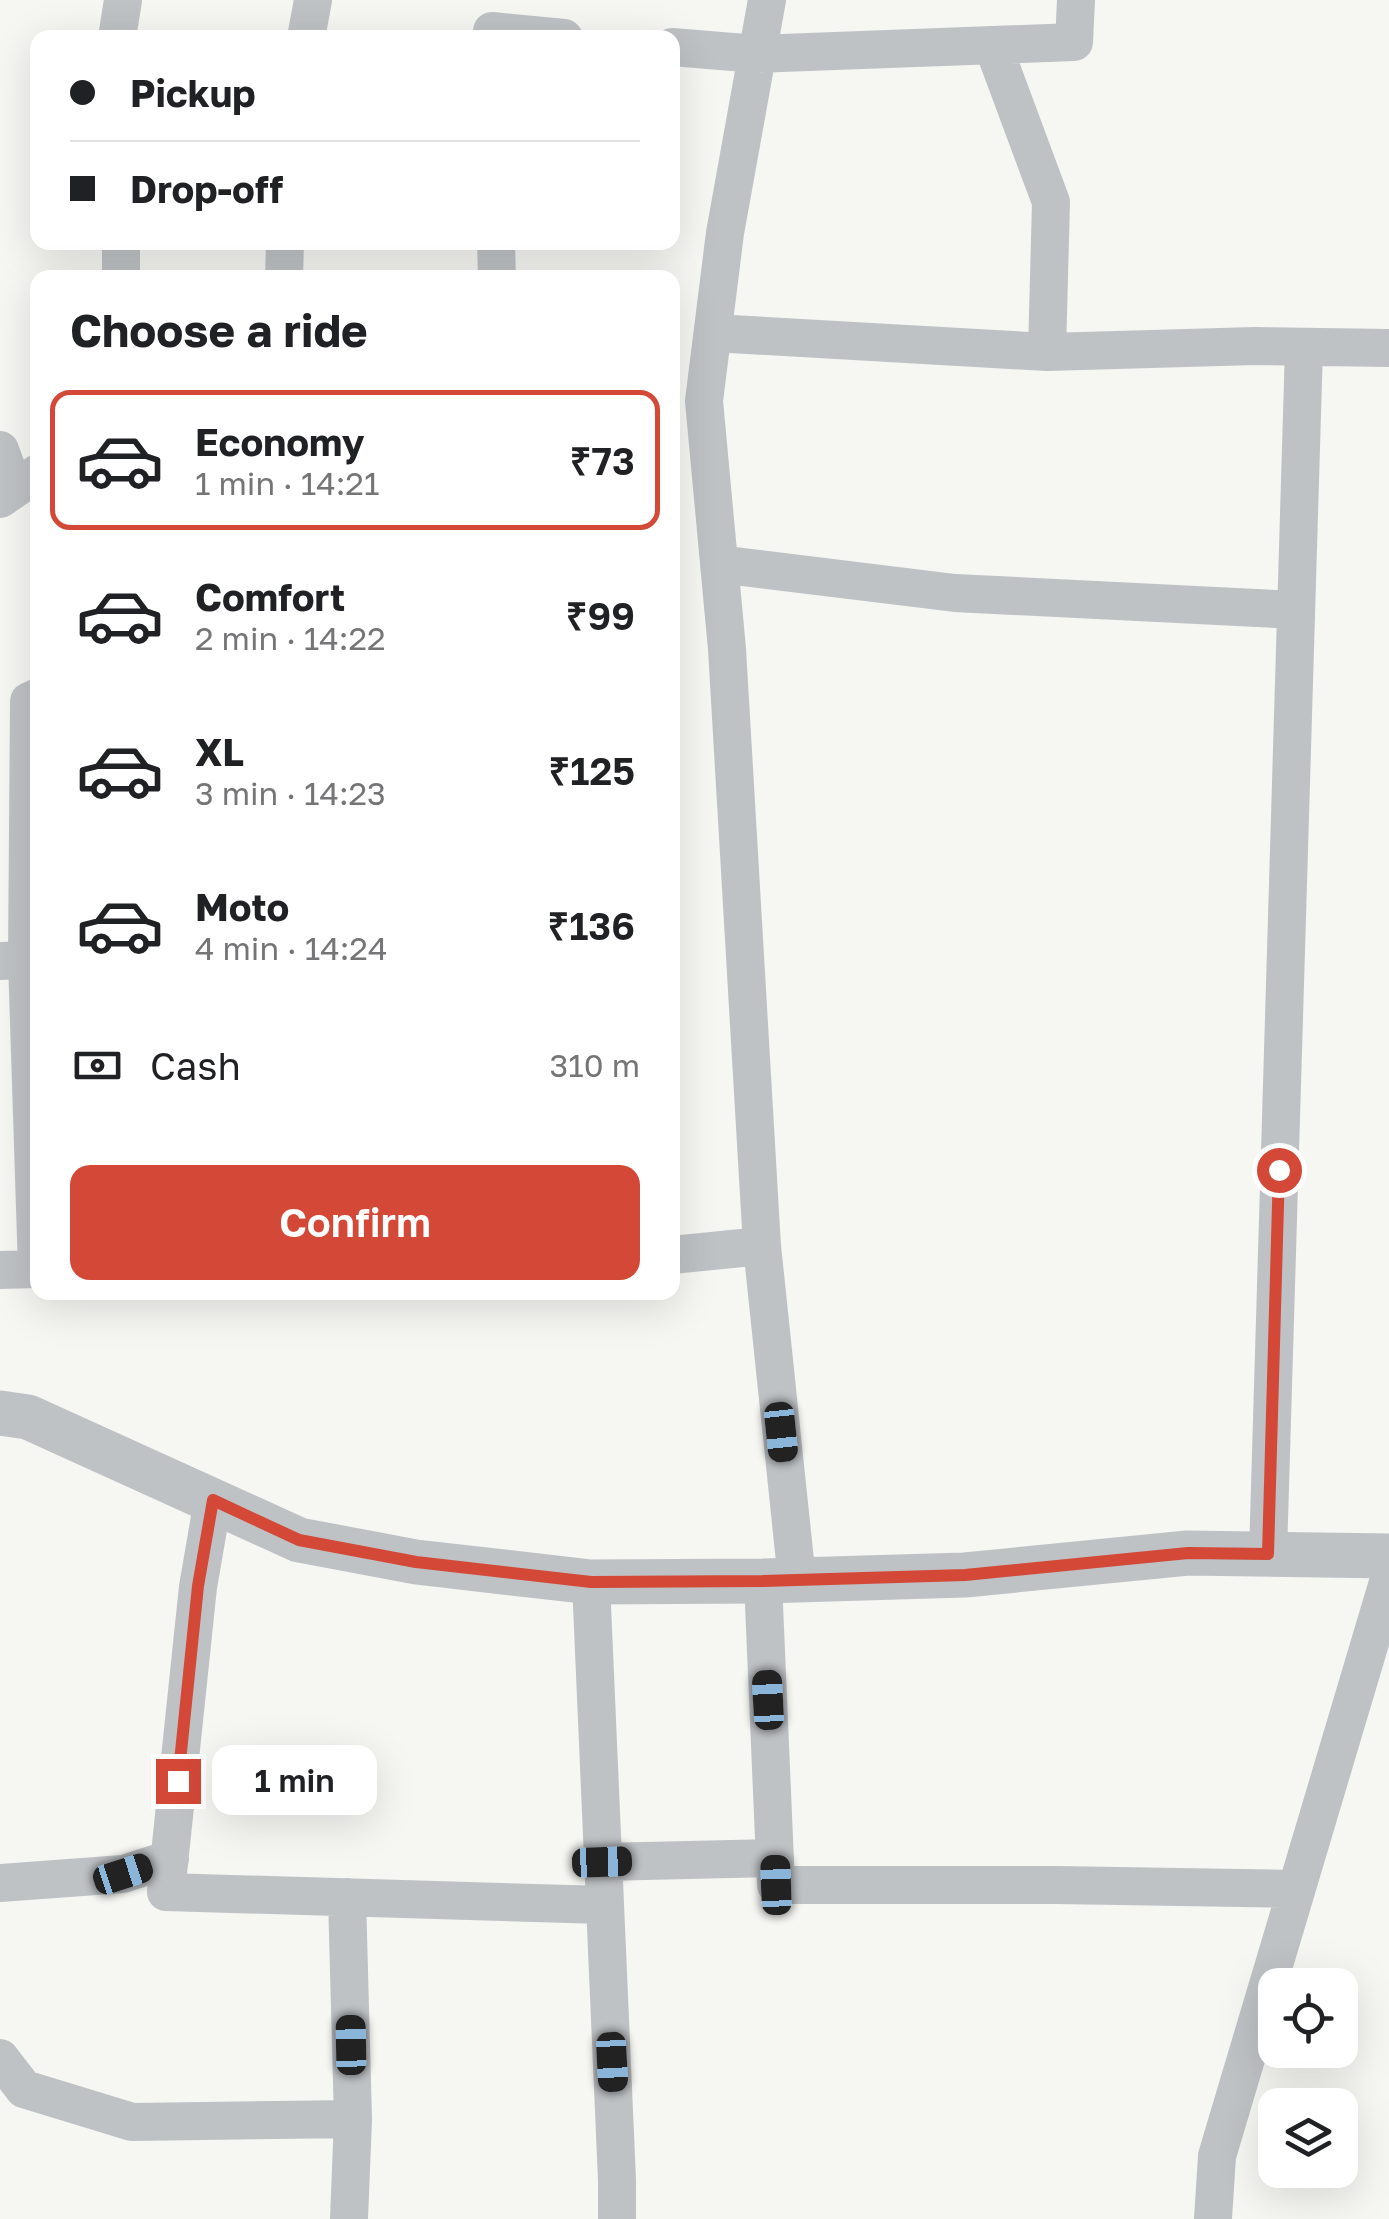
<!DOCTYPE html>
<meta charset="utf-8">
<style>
:root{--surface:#fff;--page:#f2f2f2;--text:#202124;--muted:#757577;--line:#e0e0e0;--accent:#d34837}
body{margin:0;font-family:"Golos Text",sans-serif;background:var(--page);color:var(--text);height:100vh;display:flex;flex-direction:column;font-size:38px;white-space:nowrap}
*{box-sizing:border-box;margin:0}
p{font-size:32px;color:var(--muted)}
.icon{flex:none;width:55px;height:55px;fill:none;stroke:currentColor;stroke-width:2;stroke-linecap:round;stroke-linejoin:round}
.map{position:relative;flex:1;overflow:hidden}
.side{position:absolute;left:30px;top:270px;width:650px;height:1030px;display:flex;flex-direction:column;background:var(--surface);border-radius:20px;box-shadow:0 10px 40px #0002}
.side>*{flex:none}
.banner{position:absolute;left:30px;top:30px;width:650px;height:220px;border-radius:20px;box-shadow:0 10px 40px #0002;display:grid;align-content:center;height:220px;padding:0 40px;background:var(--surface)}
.fabs{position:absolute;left:1258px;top:1968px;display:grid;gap:20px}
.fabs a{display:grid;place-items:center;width:100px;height:100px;border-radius:20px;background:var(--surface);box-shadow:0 10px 40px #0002;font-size:50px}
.end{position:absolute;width:45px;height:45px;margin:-22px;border:12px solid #d34837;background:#fff;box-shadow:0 0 0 5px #fff}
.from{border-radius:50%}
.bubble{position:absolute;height:70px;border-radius:20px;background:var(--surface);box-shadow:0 10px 40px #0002;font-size:32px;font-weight:600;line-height:70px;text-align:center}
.car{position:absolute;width:30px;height:60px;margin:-30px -15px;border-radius:12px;box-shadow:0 0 8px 2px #0007;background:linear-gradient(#222 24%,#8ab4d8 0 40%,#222 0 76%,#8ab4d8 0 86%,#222 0)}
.banner b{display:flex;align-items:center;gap:35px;height:95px;font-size:38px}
.banner b+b{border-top:2px solid var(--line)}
.banner i{width:25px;height:25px;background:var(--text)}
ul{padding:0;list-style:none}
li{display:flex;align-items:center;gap:30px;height:140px;margin:0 20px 15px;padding:0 20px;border:5px solid transparent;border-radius:20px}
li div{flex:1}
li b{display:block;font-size:38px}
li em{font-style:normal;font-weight:600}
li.selected{border-color:var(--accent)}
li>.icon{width:90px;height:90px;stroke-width:1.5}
h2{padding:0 40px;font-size:45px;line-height:120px}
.pay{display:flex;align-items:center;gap:25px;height:110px;padding:0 40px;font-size:38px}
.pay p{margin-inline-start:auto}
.primary-button{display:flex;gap:20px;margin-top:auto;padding:20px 40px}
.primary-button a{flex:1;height:115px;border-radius:20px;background:var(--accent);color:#fff;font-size:40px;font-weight:600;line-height:115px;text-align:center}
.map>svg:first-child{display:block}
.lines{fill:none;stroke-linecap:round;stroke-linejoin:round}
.minor{stroke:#bec2c5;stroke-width:38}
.tertiary{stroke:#bec2c5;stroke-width:45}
.route{stroke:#d34837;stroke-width:12}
</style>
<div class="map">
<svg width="1389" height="2219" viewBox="0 0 1389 2219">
<rect width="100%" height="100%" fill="#f6f6f3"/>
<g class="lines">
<path class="minor" d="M767,0l-42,233 -21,168 23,248 35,597 35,334
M492,31l72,7
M117,38l6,-38
M306,38l7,-38
M993,46l58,156 -4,150 208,-6 134,2
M672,47l85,7 317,-12 2,-42
M121,242v36
M496,242l1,36
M284,278l1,-36
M713,333l334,19
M0,450l14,38
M0,499l38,-26
M719,564l236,29 341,17
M0,961l27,-1 2,-259 9,-4
M672,1255l90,-9
M37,1269l-10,-309 11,-1
M0,1270l38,-1
M213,1500l-15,87 -32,305 438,13
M1268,1554l36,-1207
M763,1581l13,304h280l240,4
M591,1582l26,598v39
M602,1862l173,-4
M0,1883l123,-9 47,-15
M347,1897l6,222
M0,2058l24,31 108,33 221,-3 -4,100
M1213,2219l4,-63 172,-577"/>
<path class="tertiary" d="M0,1413l28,4 271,123 117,22 175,20 172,-1 202,-6 223,-22 201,3"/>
</g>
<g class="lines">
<path class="route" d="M178,1781l20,-195 15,-86 86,40 117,22 175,20 172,-1 202,-6 223,-22 80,1 11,-384"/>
</g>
</svg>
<div class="fabs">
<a><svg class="icon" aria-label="locate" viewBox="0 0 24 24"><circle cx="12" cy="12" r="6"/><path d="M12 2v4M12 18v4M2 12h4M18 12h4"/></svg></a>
<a><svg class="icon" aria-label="layers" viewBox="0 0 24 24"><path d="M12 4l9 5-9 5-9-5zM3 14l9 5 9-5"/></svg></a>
</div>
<i class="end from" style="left:1279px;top:1170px"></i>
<i class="end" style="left:178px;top:1781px"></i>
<div class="bubble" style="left:212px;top:1745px;width:165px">1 min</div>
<i class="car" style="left:781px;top:1432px;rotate:174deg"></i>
<i class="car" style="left:768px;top:1700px;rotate:357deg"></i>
<i class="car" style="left:602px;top:1862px;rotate:88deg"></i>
<i class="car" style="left:123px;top:1874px;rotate:72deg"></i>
<i class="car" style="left:776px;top:1885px;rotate:358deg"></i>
<i class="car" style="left:351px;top:2045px;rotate:359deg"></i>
<i class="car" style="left:612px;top:2062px;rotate:177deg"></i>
<div class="banner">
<b><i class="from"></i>Pickup</b>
<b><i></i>Drop-off</b>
</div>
<section class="side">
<h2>Choose a ride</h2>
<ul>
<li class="selected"><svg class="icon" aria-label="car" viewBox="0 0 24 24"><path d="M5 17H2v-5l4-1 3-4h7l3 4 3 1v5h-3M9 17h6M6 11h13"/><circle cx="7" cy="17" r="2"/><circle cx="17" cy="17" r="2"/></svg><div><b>Economy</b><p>1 min · 14:21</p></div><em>₹73</em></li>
<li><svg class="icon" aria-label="car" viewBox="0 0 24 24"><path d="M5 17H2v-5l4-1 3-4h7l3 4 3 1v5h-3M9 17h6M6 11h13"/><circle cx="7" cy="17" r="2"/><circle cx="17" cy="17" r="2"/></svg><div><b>Comfort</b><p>2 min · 14:22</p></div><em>₹99</em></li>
<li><svg class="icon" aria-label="car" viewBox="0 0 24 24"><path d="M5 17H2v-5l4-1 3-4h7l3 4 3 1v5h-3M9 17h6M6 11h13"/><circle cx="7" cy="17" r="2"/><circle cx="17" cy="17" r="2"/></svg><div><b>XL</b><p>3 min · 14:23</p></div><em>₹125</em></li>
<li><svg class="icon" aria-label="car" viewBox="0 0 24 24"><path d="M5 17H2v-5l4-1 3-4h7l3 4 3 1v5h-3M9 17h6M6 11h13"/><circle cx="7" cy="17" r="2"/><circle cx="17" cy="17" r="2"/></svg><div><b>Moto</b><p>4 min · 14:24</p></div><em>₹136</em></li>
</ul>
<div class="pay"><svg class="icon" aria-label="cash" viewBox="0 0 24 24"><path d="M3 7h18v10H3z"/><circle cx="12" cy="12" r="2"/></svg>Cash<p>310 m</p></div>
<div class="primary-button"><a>Confirm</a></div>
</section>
</div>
